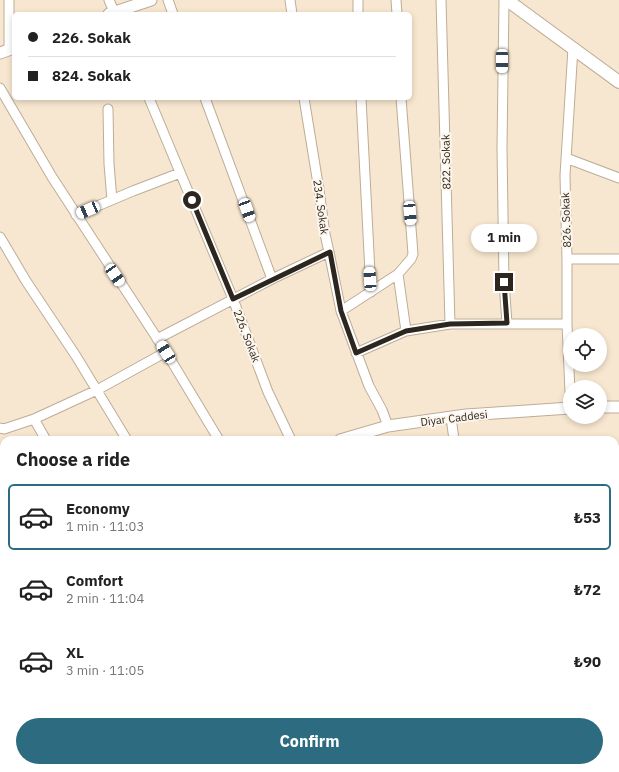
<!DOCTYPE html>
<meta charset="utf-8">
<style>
:root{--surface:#fff;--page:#f2f2f2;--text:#222;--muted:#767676;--line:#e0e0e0;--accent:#2d6b81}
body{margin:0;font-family:"IBM Plex Sans",sans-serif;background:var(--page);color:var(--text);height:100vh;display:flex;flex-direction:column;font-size:15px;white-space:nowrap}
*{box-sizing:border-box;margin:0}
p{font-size:13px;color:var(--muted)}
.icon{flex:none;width:22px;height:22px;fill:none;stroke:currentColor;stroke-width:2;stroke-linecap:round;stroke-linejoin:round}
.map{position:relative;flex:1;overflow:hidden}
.panel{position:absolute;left:0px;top:436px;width:619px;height:336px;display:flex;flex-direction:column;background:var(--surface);border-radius:12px 12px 0 0;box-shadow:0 2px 6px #0003}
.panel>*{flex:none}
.banner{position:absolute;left:12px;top:12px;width:400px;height:88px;border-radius:6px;box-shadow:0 2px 6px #0003;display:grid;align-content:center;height:88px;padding:0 16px;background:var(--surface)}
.fabs{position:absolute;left:563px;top:328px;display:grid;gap:8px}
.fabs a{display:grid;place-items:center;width:44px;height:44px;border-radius:50%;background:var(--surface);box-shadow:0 2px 6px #0003;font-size:20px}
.end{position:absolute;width:18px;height:18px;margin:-9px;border:5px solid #2c261e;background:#fff;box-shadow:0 0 0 2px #fff}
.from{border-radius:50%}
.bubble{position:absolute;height:28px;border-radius:14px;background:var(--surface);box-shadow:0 2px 6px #0003;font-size:13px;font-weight:700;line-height:28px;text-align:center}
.car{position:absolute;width:12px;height:24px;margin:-12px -6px;border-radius:5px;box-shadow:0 0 3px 1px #0007;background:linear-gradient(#fff 24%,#345 0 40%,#fff 0 76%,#345 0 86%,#fff 0)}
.banner b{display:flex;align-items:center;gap:14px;height:38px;font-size:15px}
.banner b+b{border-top:1px solid var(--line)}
.banner i{width:10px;height:10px;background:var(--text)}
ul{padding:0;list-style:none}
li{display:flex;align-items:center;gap:12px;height:66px;margin:0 8px 6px;padding:0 8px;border:2px solid transparent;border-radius:6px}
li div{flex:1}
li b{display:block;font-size:15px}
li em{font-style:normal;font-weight:700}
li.on{border-color:var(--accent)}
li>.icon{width:36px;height:36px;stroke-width:1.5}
h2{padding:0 16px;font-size:18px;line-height:48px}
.cta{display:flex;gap:8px;margin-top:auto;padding:8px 16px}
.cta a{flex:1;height:46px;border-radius:24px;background:var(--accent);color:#fff;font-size:16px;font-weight:700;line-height:46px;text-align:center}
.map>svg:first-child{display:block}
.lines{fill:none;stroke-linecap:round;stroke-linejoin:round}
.minor-casing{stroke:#bdad97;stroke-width:11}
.tertiary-casing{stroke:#bdad97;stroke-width:13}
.secondary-casing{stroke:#bdad97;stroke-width:14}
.minor{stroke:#fff;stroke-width:9}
.tertiary{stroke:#fff;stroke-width:11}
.secondary{stroke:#fff;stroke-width:12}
.rail{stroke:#766c5f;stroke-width:3;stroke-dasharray:2 4;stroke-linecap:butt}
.route{stroke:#2c261e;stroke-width:5}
.labels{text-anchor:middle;stroke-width:4;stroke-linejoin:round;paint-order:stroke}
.street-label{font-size:11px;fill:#2c261e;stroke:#fcf6ed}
</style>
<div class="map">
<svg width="619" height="772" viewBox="0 0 619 772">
<rect width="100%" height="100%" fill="#f8e7d0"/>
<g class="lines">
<g class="minor-casing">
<path id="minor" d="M9,0v50
M109,0l6,14
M168,0l5,14
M290,0l2,14
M358,0v14
M396,0l1,14
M441,0l9,324
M504,0l-2,148 2,134 3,41
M0,88l52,89 114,175 53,88
M149,98l84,201 35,93 23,48
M205,98l67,181
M304,98l15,92 6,44 4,18 12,59 28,75 13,24 6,16
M361,98l10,194
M401,98l12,156 -2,5 -13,15 8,57
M108,109l1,55 3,36
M566,158l53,20
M76,215l57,-24 47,-18
M0,237l26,44 50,75 51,84
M567,259h52
M341,311l57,-37
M157,339l115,-60 57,-27
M356,353l50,-22 44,-7h117
M570,392l-3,-68v-65l-2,-84 8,-127
M451,417l3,23
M34,419l12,21
M0,428l4,1 30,-10 63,-29 69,-38
M0,507l4,9
M0,664l4,8
M615,703l4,-1
M615,760l4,-1
M512,768l1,4
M417,772l11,-4
M577,772l11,-4"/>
</g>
<g class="tertiary-casing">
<path id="tertiary" d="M109,14l42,-14
M0,53l14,-5
M600,407h19
M340,440l48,-14 78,-11 104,-7
M0,761l4,-1
M366,772l1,-4"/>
</g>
<g class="secondary-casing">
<path id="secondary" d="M507,0l112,82"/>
</g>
<use href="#minor" class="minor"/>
<use href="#tertiary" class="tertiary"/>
<use href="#secondary" class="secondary"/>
<path class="rail" d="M615,677l4,-2
M324,772l13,-4"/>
</g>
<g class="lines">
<path class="route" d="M192,200l41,99 97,-47 11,59 15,42 50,-22 44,-7 57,-1 -3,-41"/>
</g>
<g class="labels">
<g class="street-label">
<text transform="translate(446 162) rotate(-91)" y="4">822. Sokak</text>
<text transform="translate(321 207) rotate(82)" y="4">234. Sokak</text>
<text transform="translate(566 220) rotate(-92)" y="4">826. Sokak</text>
<text transform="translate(247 336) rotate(69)" y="4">226. Sokak</text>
<text transform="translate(454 418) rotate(-7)" y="4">Diyar Caddesi</text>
</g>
</g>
</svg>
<div class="fabs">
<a><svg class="icon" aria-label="locate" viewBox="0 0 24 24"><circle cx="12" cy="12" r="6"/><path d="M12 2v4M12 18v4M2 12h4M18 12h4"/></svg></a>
<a><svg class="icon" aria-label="layers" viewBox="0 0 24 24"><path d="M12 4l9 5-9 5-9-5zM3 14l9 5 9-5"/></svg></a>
</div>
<i class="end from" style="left:192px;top:200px"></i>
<i class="end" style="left:504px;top:282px"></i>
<div class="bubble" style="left:471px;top:224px;width:66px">1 min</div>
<i class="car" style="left:502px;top:61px;rotate:180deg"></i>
<i class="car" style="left:88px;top:210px;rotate:247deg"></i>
<i class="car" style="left:247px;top:210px;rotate:160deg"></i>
<i class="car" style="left:410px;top:213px;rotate:175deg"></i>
<i class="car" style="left:115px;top:275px;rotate:146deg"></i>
<i class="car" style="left:370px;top:279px;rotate:356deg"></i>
<i class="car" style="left:166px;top:352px;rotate:328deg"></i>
<div class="banner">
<b><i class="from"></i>226. Sokak</b>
<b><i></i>824. Sokak</b>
</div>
<section class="panel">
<h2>Choose a ride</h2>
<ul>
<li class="on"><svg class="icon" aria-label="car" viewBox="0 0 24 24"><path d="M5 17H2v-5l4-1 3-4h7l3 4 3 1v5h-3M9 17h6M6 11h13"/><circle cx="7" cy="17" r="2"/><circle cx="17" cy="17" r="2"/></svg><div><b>Economy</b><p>1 min · 11:03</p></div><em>₺53</em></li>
<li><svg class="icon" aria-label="car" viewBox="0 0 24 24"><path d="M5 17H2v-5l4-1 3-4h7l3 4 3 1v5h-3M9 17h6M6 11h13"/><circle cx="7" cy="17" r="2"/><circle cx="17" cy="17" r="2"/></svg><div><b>Comfort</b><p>2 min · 11:04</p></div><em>₺72</em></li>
<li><svg class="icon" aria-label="car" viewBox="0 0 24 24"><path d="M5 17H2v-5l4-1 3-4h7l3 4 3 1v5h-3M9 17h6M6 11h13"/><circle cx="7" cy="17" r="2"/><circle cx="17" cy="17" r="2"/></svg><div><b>XL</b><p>3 min · 11:05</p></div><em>₺90</em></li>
</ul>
<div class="cta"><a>Confirm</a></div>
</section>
</div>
